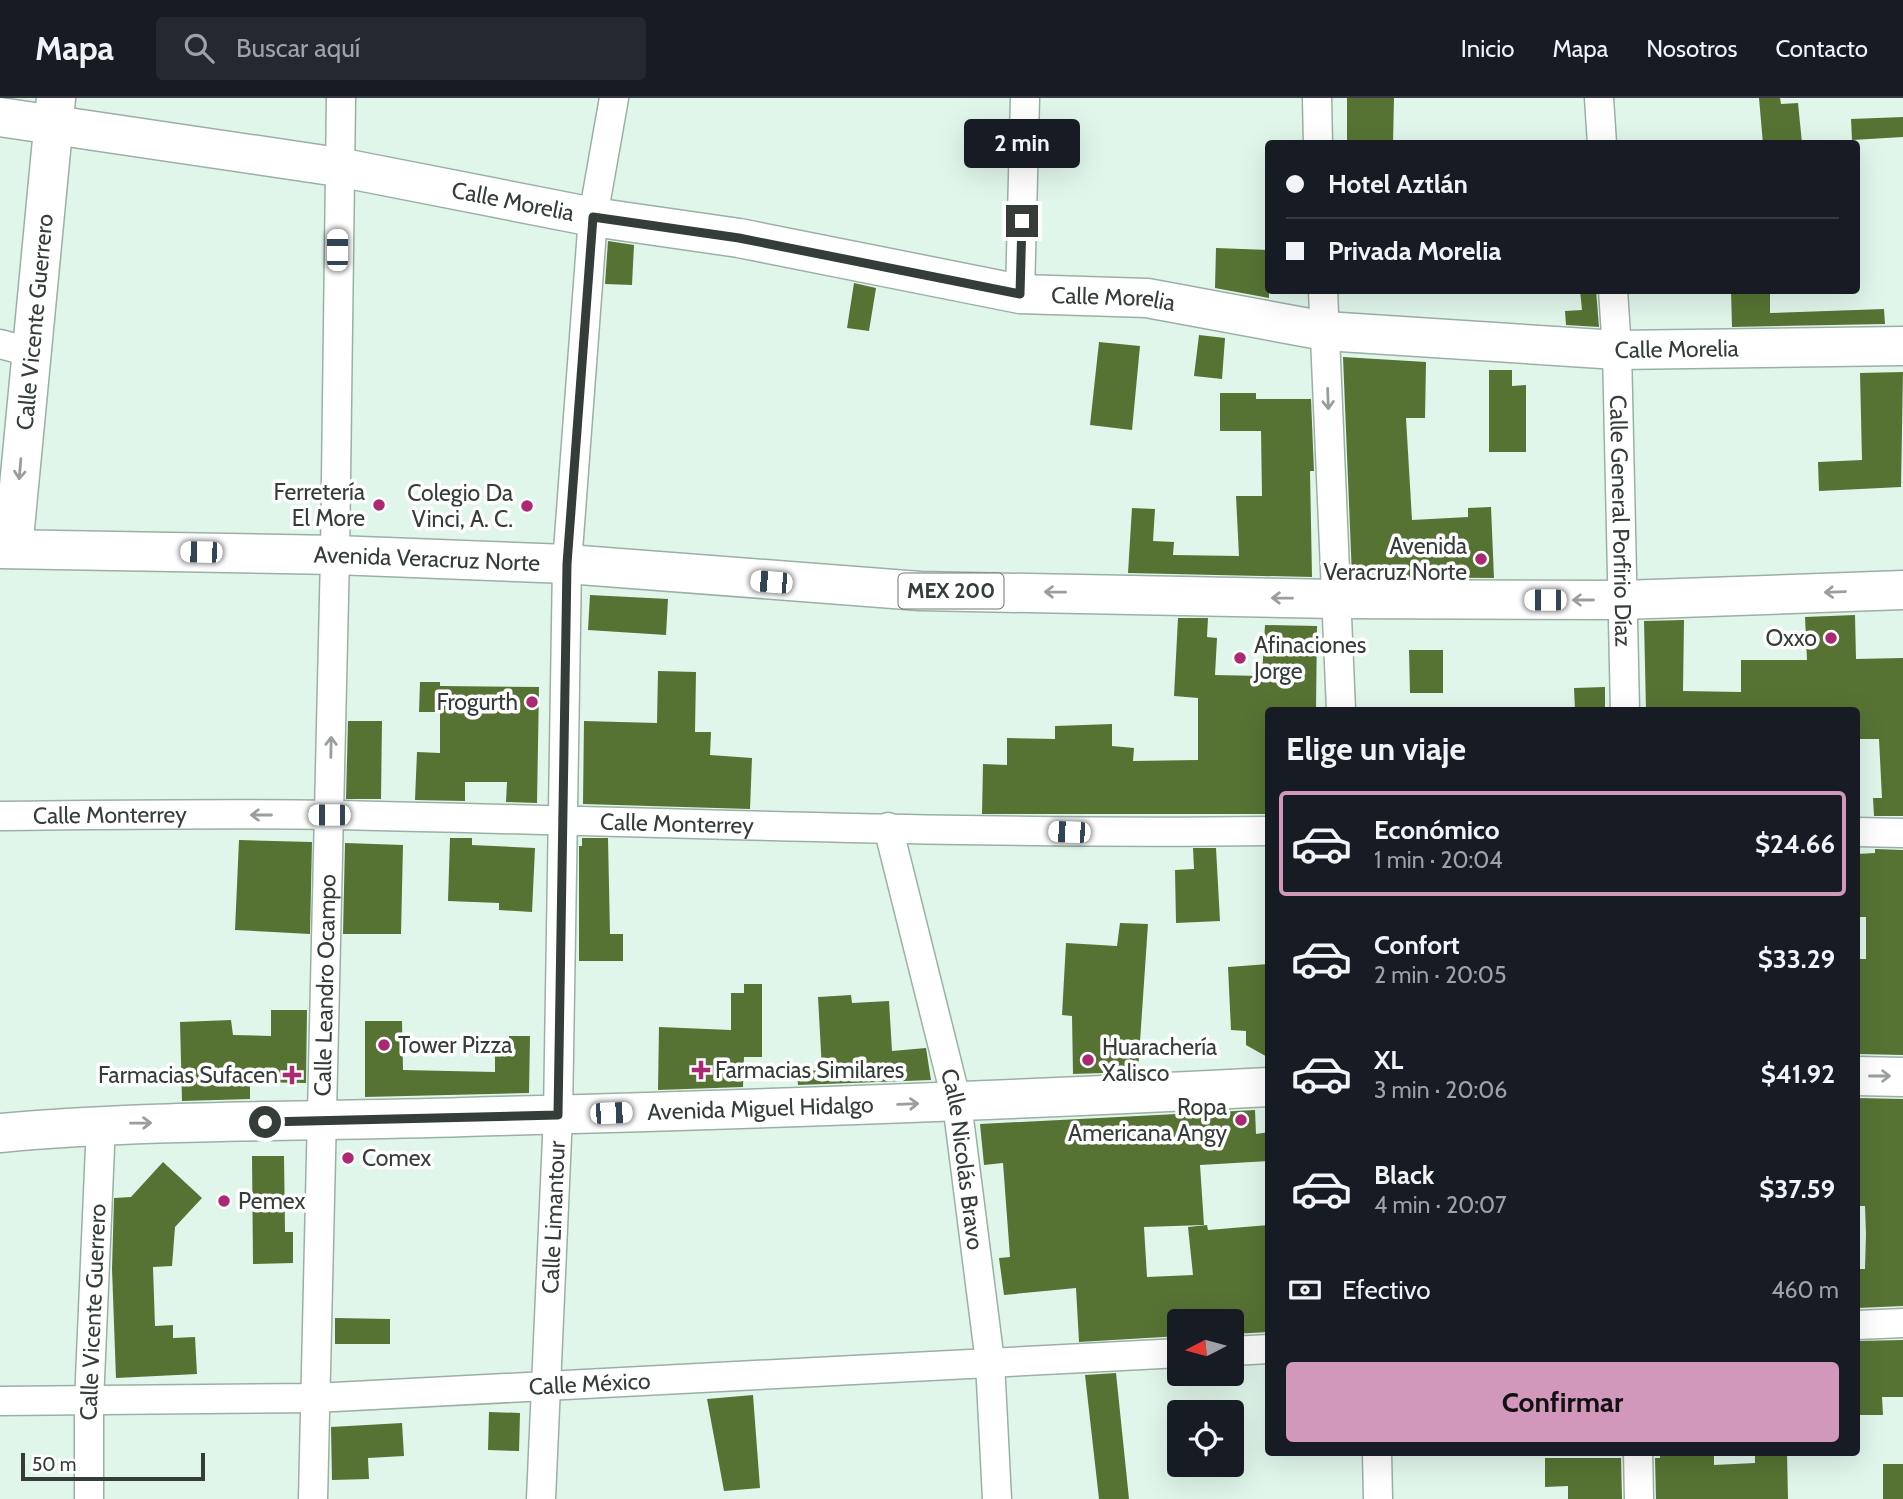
<!DOCTYPE html>
<html lang="es">
<meta charset="utf-8">
<style>
:root{--surface:#171b24;--page:#242831;--text:#f1f3f6;--muted:#9ea1a6;--line:#363941;--accent:#d298bb}
body{margin:0;font-family:Cabin,sans-serif;background:var(--page);color:var(--text);height:100vh;display:flex;flex-direction:column;font-size:26px;white-space:nowrap}
*{box-sizing:border-box;margin:0}
p{font-size:23px;color:var(--muted)}
.icon{flex:none;width:38px;height:38px;fill:none;stroke:currentColor;stroke-width:2;stroke-linecap:round;stroke-linejoin:round}
.map{position:relative;flex:1;overflow:hidden}
.side{position:absolute;left:1265px;top:609px;width:595px;height:749px;display:flex;flex-direction:column;background:var(--surface);border-radius:7px;box-shadow:0 7px 28px #0002}
.side>*{flex:none}
.banner{position:absolute;left:1265px;top:42px;width:595px;height:154px;border-radius:7px;box-shadow:0 7px 28px #0002;display:grid;align-content:center;height:154px;padding:0 21px;background:var(--surface)}
.needle{width:46px;rotate:264deg}
.buttons{position:absolute;left:1167px;top:1211px;display:grid;gap:14px}
.buttons a{display:grid;place-items:center;width:77px;height:77px;border-radius:7px;background:var(--surface);box-shadow:0 7px 28px #0002;font-size:35px}
.scale{position:absolute;left:21px;bottom:18px;width:184px;box-sizing:border-box;padding-left:7px;border:4px solid #353d39;border-top:0;font-size:19px;line-height:24px;white-space:nowrap;color:#353d39;-webkit-text-stroke:5px #fff;paint-order:stroke}
.end{position:absolute;width:32px;height:32px;margin:-16px;border:9px solid #353d39;background:#fff;box-shadow:0 0 0 4px #fff}
.from{border-radius:50%}
.bubble{position:absolute;height:49px;border-radius:7px;background:var(--surface);box-shadow:0 7px 28px #0002;font-size:23px;font-weight:800;line-height:49px;text-align:center}
.car{position:absolute;width:21px;height:42px;margin:-21px -10px;border-radius:9px;box-shadow:0 0 5px 2px #0007;background:linear-gradient(#fff 24%,#345 0 40%,#fff 0 76%,#345 0 86%,#fff 0)}
.banner b{display:flex;align-items:center;gap:24px;height:66px;font-size:26px}
.banner b+b{border-top:2px solid var(--line)}
.banner i{width:18px;height:18px;background:var(--text)}
ul{padding:0;list-style:none}
li{display:flex;align-items:center;gap:21px;height:105px;margin:0 14px 10px;padding:0 7px;border:4px solid transparent;border-radius:7px}
li div{flex:1}
li b{display:block;font-size:26px}
li em{font-style:normal;font-weight:800}
li.on{border-color:var(--accent)}
li>.icon{width:63px;height:63px;stroke-width:1.5}
h2{padding:0 21px;font-size:32px;line-height:84px}
.pay{display:flex;align-items:center;gap:18px;height:77px;padding:0 21px;font-size:26px}
.pay p{margin-inline-start:auto}
.cta{display:flex;gap:14px;margin-top:auto;padding:14px 21px}
.cta a{flex:1;height:80px;border-radius:7px;background:var(--accent);color:#111;font-size:28px;font-weight:800;line-height:80px;text-align:center}
header{display:flex;align-items:center;gap:42px;box-sizing:border-box;height:98px;padding:0 35px;background:var(--surface);border-bottom:2px solid var(--line)}
header strong{font-size:33px}
nav{display:flex;gap:38px;margin-inline-start:auto;font-size:24px}
.search{width:490px;height:63px;background:var(--page);display:flex;align-items:center;gap:18px;box-sizing:border-box;padding:0 24px;border-radius:7px;color:var(--muted);font-size:26px}
.map>svg:first-child{display:block}
.building{fill:#567333}
.lines{fill:none;stroke-linecap:round;stroke-linejoin:round}
.street-casing{stroke:#9bb0a5;stroke-width:31}
.secondary-casing{stroke:#9bb0a5;stroke-width:41}
.highway-casing{stroke:#9bb0a5;stroke-width:41}
.street{stroke:#fff;stroke-width:28}
.secondary{stroke:#fff;stroke-width:38}
.highway{stroke:#fff;stroke-width:38}
.oneway{stroke:#9a9e9c}
.route{stroke:#353d39;stroke-width:9}
.poi-dot{fill:#ab2872;stroke:#fff;stroke-width:2.5}
.labels{text-anchor:middle;stroke-width:7;stroke-linejoin:round;paint-order:stroke}
.shield{fill:#fff;stroke:#727774;stroke-width:2}
.shield-label{font-size:21px;font-weight:bold;fill:#353d39}
.street-label{font-size:23px;fill:#353d39;stroke:#fff}
.poi-label{font-size:23px;fill:#353d39;stroke:#fff;text-anchor:end}
</style>
<header>
<strong>Mapa</strong>
<div class="search"><svg class="icon" aria-label="search" viewBox="0 0 24 24"><circle cx="10" cy="10" r="6"/><path d="M15 15l6 6"/></svg>Buscar aquí</div>
<nav><a>Inicio</a><a>Mapa</a><a>Nosotros</a><a>Contacto</a></nav>
</header>
<div class="map">
<svg width="1903" height="1401" viewBox="0 0 1903 1401">
<rect width="100%" height="100%" fill="#e0f6eb"/>
<path class="building" d="M1347,0h47l-1,46h-46z
M1759,0h21l1,6 17,-1 4,40 -39,1z
M1903,19v20l-51,3 -1,-21z
M608,143l26,4 -2,40 -27,-1z
M1216,150l53,2v48l-54,-10z
M854,185l22,5 -7,43 -22,-3z
M1580,192h16l3,37 -33,-2 -1,-14 17,-1z
M1731,192h39v23l114,-4 1,15 -153,3z
M1199,237l26,3 -3,41 -28,-3z
M1099,244l41,4 -8,84 -42,-5z
M1343,259l83,5 -1,56h-19l6,102 56,-3v-9l23,-1 3,71 -142,-1z
M1489,272h23v16l14,-1v67h-37z
M1903,274l-2,115 -82,4 -1,-29 44,-2 -2,-87z
M1220,295h36v6h55l3,72h-4l2,106 -184,-4 4,-65 23,1 -2,32 21,1 -1,13 66,1 -3,-60h26l-1,-65h-41z
M590,497l78,4 -2,36 -78,-5z
M1855,517l1,44 47,-1v158h-29l-1,-18h9l-3,-59h-22v-29h-211l-2,-89 40,-1 -1,71 58,1v-32h66l-2,-43z
M1178,520h30l-1,19 10,1 -2,37 47,1 3,-51 52,1 -1,84h-47v52h-4l3,52h-286l1,-50 24,1v-27l48,1v-13l57,-2v22l22,2 -1,13 65,-1v-62l-24,-2z
M1409,552h34v43h-33z
M658,573l38,1 -1,60h16l-1,23 42,3 -2,51 -167,-5 1,-83 73,2z
M420,584h20v4l99,1 -2,116 -31,-1 1,-20h-42v19l-50,-1 2,-48 23,1v-41h-21z
M1605,589v23h-30l-1,-22z
M348,623h34l-1,78h-35z
M450,740h22v7l63,3 -3,64 -33,-2v-7l-51,-2z
M582,740h26l2,96h13v27h-44v-115h3z
M239,742l73,2 -2,92 -75,-4z
M345,745l58,2 -2,89h-58z
M1193,750h23l4,73 -44,2 -1,-53 19,-1z
M1875,751l28,1v205l-46,-1v-95h9v-42h-9v-63l18,-1z
M1120,825l28,1 -10,147 -35,-2v4l-30,1 -1,-58 -10,-1 4,-72 51,3z
M1269,866v94l-23,-13v-14l-15,-1 -3,-63z
M744,886h18v73h-18l-1,30 -85,3 1,-63 72,3v-37h13z
M851,897l1,8 37,-2 3,50 34,-3 5,32 -133,5 -1,-13 25,-2 -4,-73z
M271,912h36l-1,73 -56,-1v17l-68,2 -2,-79 51,-2 2,15 38,1z
M365,923h37l1,49 92,2v-22l14,1v-15h21l-1,57 -164,4z
M1857,1000l46,1v207l-46,2v-39h8l1,-35 -1,-28h-8z
M1255,1012l1,24 13,-2v29l-69,4 4,60 -60,2 3,50 46,-2 -5,-48 19,-2 1,5 61,-5v107l-37,2v-13h-52v15l-101,6 -3,-54 -72,7 -5,-37 11,-1 -7,-94 -19,2 -4,-41z
M252,1058h32l1,76h8v31l-40,1z
M163,1064l39,36 -27,29 -3,39 -19,1 2,59 18,-1v13l22,-1 2,37 -81,4 -4,-109 2,-71 17,-1z
M335,1220l55,1v25h-55z
M1903,1242v57h-21l1,18h-26v-74z
M1116,1275l13,126h-30l-14,-124z
M753,1297l7,93 -36,3 -17,-92z
M489,1314l31,1 -1,38 -31,-1z
M402,1325l2,33 -36,2 1,21 -37,1 -1,-53z
M1660,1354h54v13l41,-2v-11h32l1,47h-132l-1,-41h5z
M1545,1360h76l1,41h-54v-13l-23,1z
M1883,1366h20v35h-20z"/>
<g class="lines">
<g class="street-casing">
<g id="street">
<path d="M1317,0l1,46"/>
<path d="M1599,0l3,46"/>
<path d="M1323,192l18,420"/>
<path id="s1" d="M1613,192l4,60 8,360"/>
<path d="M1020,196l5,-196"/>
<path d="M0,246l30,8"/>
<path id="s2" d="M0,718c110,-1 221,-3 332,-1 312,6 624,20 937,16"/>
<path id="s3" d="M888,729l69,276 33,259 7,137"/>
<path d="M1857,734l46,1"/>
<path d="M1857,1227l46,-2"/>
<path d="M1232,1253l37,-2"/>
<path id="s4" d="M0,1303l315,-3 865,-45"/>
<path d="M1377,1354l1,47"/>
<path d="M1638,1354l1,47"/>
<path id="s5" d="M89,1401v-97l12,-278"/>
<path id="s6" d="M313,1401l22,-944 6,-457"/>
<path id="s7" d="M541,1401l17,-384 9,-551 26,-347 21,-119"/>
</g>
</g>
<g class="secondary-casing">
<g id="secondary">
<path id="s8" d="M0,19l338,50 255,50 146,21 281,56 127,4 178,33 292,19 286,-4"/>
<path id="s9" d="M13,451l43,-451"/>
</g>
</g>
<g class="highway-casing">
<g id="highway">
<path id="s10" d="M0,451l335,6 232,9 353,27 416,8 287,1 280,-10"/>
<path d="M1857,978l46,1"/>
<path id="s11" d="M0,1035c155,-14 310,-11 465,-16 268,-7 536,-16 804,-30"/>
</g>
</g>
<use href="#street" class="street"/>
<use href="#secondary" class="secondary"/>
<use href="#highway" class="highway"/>
</g>
<defs><path id="oneway-shaft" d="M-6 0H5M1.5-3L5.5 0L1.5 3" fill="none" stroke-width="1.6" stroke-linecap="round" stroke-linejoin="round" transform="scale(1.75)"/></defs>
<g class="oneway">
<use href="#oneway-shaft" transform="translate(1328 301) rotate(88)"/>
<use href="#oneway-shaft" transform="translate(20 371) rotate(95)"/>
<use href="#oneway-shaft" transform="translate(1055 494) rotate(-179)"/>
<use href="#oneway-shaft" transform="translate(1835 494) rotate(178)"/>
<use href="#oneway-shaft" transform="translate(1282 500) rotate(-179)"/>
<use href="#oneway-shaft" transform="translate(1583 502) rotate(-180)"/>
<use href="#oneway-shaft" transform="translate(331 649) rotate(-89)"/>
<use href="#oneway-shaft" transform="translate(261 717) rotate(180)"/>
<use href="#oneway-shaft" transform="translate(1880 978)"/>
<use href="#oneway-shaft" transform="translate(908 1006) rotate(-2)"/>
<use href="#oneway-shaft" transform="translate(141 1025) rotate(-1)"/>
</g>
<g class="lines">
<path class="route" d="M265,1024l293,-7 9,-551 26,-347 146,21 281,56 2,-73"/>
</g>
<g class="poi-dot">
<circle cx="379" cy="407" r="7"/>
<circle cx="527" cy="408" r="7"/>
<circle cx="1481" cy="461" r="7"/>
<circle cx="1831" cy="540" r="7"/>
<circle cx="1240" cy="560" r="7"/>
<circle cx="532" cy="604" r="7"/>
<circle cx="384" cy="947" r="7"/>
<circle cx="1088" cy="962" r="7"/>
<path d="M697.5 961.5h7v7h7v7h-7v7h-7v-7h-7v-7h7z"/>
<path d="M288.5 966.5h7v7h7v7h-7v7h-7v-7h-7v-7h7z"/>
<circle cx="1241" cy="1022" r="7"/>
<circle cx="348" cy="1060" r="7"/>
<circle cx="224" cy="1103" r="7"/>
</g>
<g class="labels">
<rect class="shield" x="898.5" y="475.5" width="105" height="35" rx="5"/>
<g class="shield-label">
<text x="951" y="500">MEX 200</text>
</g>
<g class="street-label">
<text dy="8" stroke="none"><textPath href="#s8" startOffset="520">Calle Morelia</textPath></text>
<text dy="8" stroke="none"><textPath href="#s8" startOffset="1129">Calle Morelia</textPath></text>
<text dy="8" stroke="none"><textPath href="#s9" startOffset="228">Calle Vicente Guerrero</textPath></text>
<text dy="8" stroke="none"><textPath href="#s8" startOffset="1696">Calle Morelia</textPath></text>
<text dy="8" stroke="none"><textPath href="#s1" startOffset="231">Calle General Porfirio Díaz</textPath></text>
<text dy="8" stroke="none"><textPath href="#s10" startOffset="427">Avenida Veracruz Norte</textPath></text>
<text dy="8" stroke="none"><textPath href="#s2" startOffset="110">Calle Monterrey</textPath></text>
<text dy="8" stroke="none"><textPath href="#s2" startOffset="677">Calle Monterrey</textPath></text>
<text dy="8" stroke="none"><textPath href="#s6" startOffset="514">Calle Leandro Ocampo</textPath></text>
<text dy="8" stroke="none"><textPath href="#s11" startOffset="761">Avenida Miguel Hidalgo</textPath></text>
<text dy="8" stroke="none"><textPath href="#s3" startOffset="341">Calle Nicolás Bravo</textPath></text>
<text dy="8" stroke="none"><textPath href="#s7" startOffset="282">Calle Limantour</textPath></text>
<text dy="8" stroke="none"><textPath href="#s5" startOffset="187">Calle Vicente Guerrero</textPath></text>
<text dy="8" stroke="none"><textPath href="#s4" startOffset="590">Calle México</textPath></text>
</g>
<g class="poi-label">
<text x="365" y="402">Ferretería<tspan x="365" dy="26">El More</tspan></text>
<text x="513" y="403">Colegio Da<tspan x="513" dy="26">Vinci, A. C.</tspan></text>
<text x="1467" y="456">Avenida<tspan x="1467" dy="26">Veracruz Norte</tspan></text>
<text x="1817" y="548">Oxxo</text>
<text x="1254" y="555" text-anchor="start">Afinaciones<tspan x="1254" dy="26">Jorge</tspan></text>
<text x="518" y="612">Frogurth</text>
<text x="398" y="955" text-anchor="start">Tower Pizza</text>
<text x="1102" y="957" text-anchor="start">Huarachería<tspan x="1102" dy="26">Xalisco</tspan></text>
<text x="715" y="980" text-anchor="start">Farmacias Similares</text>
<text x="278" y="985">Farmacias Sufacen</text>
<text x="1227" y="1017">Ropa<tspan x="1227" dy="26">Americana Angy</tspan></text>
<text x="362" y="1068" text-anchor="start">Comex</text>
<text x="238" y="1111" text-anchor="start">Pemex</text>
</g>
</g>
</svg>
<div class="buttons">
<a><svg class="needle" viewBox="-14 -14 28 28"><path d="M0-13l5 13h-10z" fill="#e53935"/><path d="M0 13l5-13h-10z" fill="#9ea1a6"/></svg></a>
<a><svg class="icon" aria-label="locate" viewBox="0 0 24 24"><circle cx="12" cy="12" r="6"/><path d="M12 2v4M12 18v4M2 12h4M18 12h4"/></svg></a>
</div>
<div class="scale">50 m</div>
<i class="end from" style="left:265px;top:1024px"></i>
<i class="end" style="left:1022px;top:123px"></i>
<div class="bubble" style="left:964px;top:21px;width:116px">2 min</div>
<i class="car" style="left:337px;top:152px;rotate:0deg"></i>
<i class="car" style="left:201px;top:454px;rotate:271deg"></i>
<i class="car" style="left:771px;top:484px;rotate:275deg"></i>
<i class="car" style="left:1545px;top:502px;rotate:270deg"></i>
<i class="car" style="left:329px;top:717px;rotate:270deg"></i>
<i class="car" style="left:1069px;top:734px;rotate:272deg"></i>
<i class="car" style="left:611px;top:1015px;rotate:88deg"></i>
<div class="banner">
<b><i class="from"></i>Hotel Aztlán</b>
<b><i></i>Privada Morelia</b>
</div>
<section class="side">
<h2>Elige un viaje</h2>
<ul>
<li class="on"><svg class="icon" aria-label="car" viewBox="0 0 24 24"><path d="M5 17H2v-5l4-1 3-4h7l3 4 3 1v5h-3M9 17h6M6 11h13"/><circle cx="7" cy="17" r="2"/><circle cx="17" cy="17" r="2"/></svg><div><b>Económico</b><p>1 min · 20:04</p></div><em>$24.66</em></li>
<li><svg class="icon" aria-label="car" viewBox="0 0 24 24"><path d="M5 17H2v-5l4-1 3-4h7l3 4 3 1v5h-3M9 17h6M6 11h13"/><circle cx="7" cy="17" r="2"/><circle cx="17" cy="17" r="2"/></svg><div><b>Confort</b><p>2 min · 20:05</p></div><em>$33.29</em></li>
<li><svg class="icon" aria-label="car" viewBox="0 0 24 24"><path d="M5 17H2v-5l4-1 3-4h7l3 4 3 1v5h-3M9 17h6M6 11h13"/><circle cx="7" cy="17" r="2"/><circle cx="17" cy="17" r="2"/></svg><div><b>XL</b><p>3 min · 20:06</p></div><em>$41.92</em></li>
<li><svg class="icon" aria-label="car" viewBox="0 0 24 24"><path d="M5 17H2v-5l4-1 3-4h7l3 4 3 1v5h-3M9 17h6M6 11h13"/><circle cx="7" cy="17" r="2"/><circle cx="17" cy="17" r="2"/></svg><div><b>Black</b><p>4 min · 20:07</p></div><em>$37.59</em></li>
</ul>
<div class="pay"><svg class="icon" aria-label="cash" viewBox="0 0 24 24"><path d="M3 7h18v10H3z"/><circle cx="12" cy="12" r="2"/></svg>Efectivo<p>460 m</p></div>
<div class="cta"><a>Confirmar</a></div>
</section>
</div>
